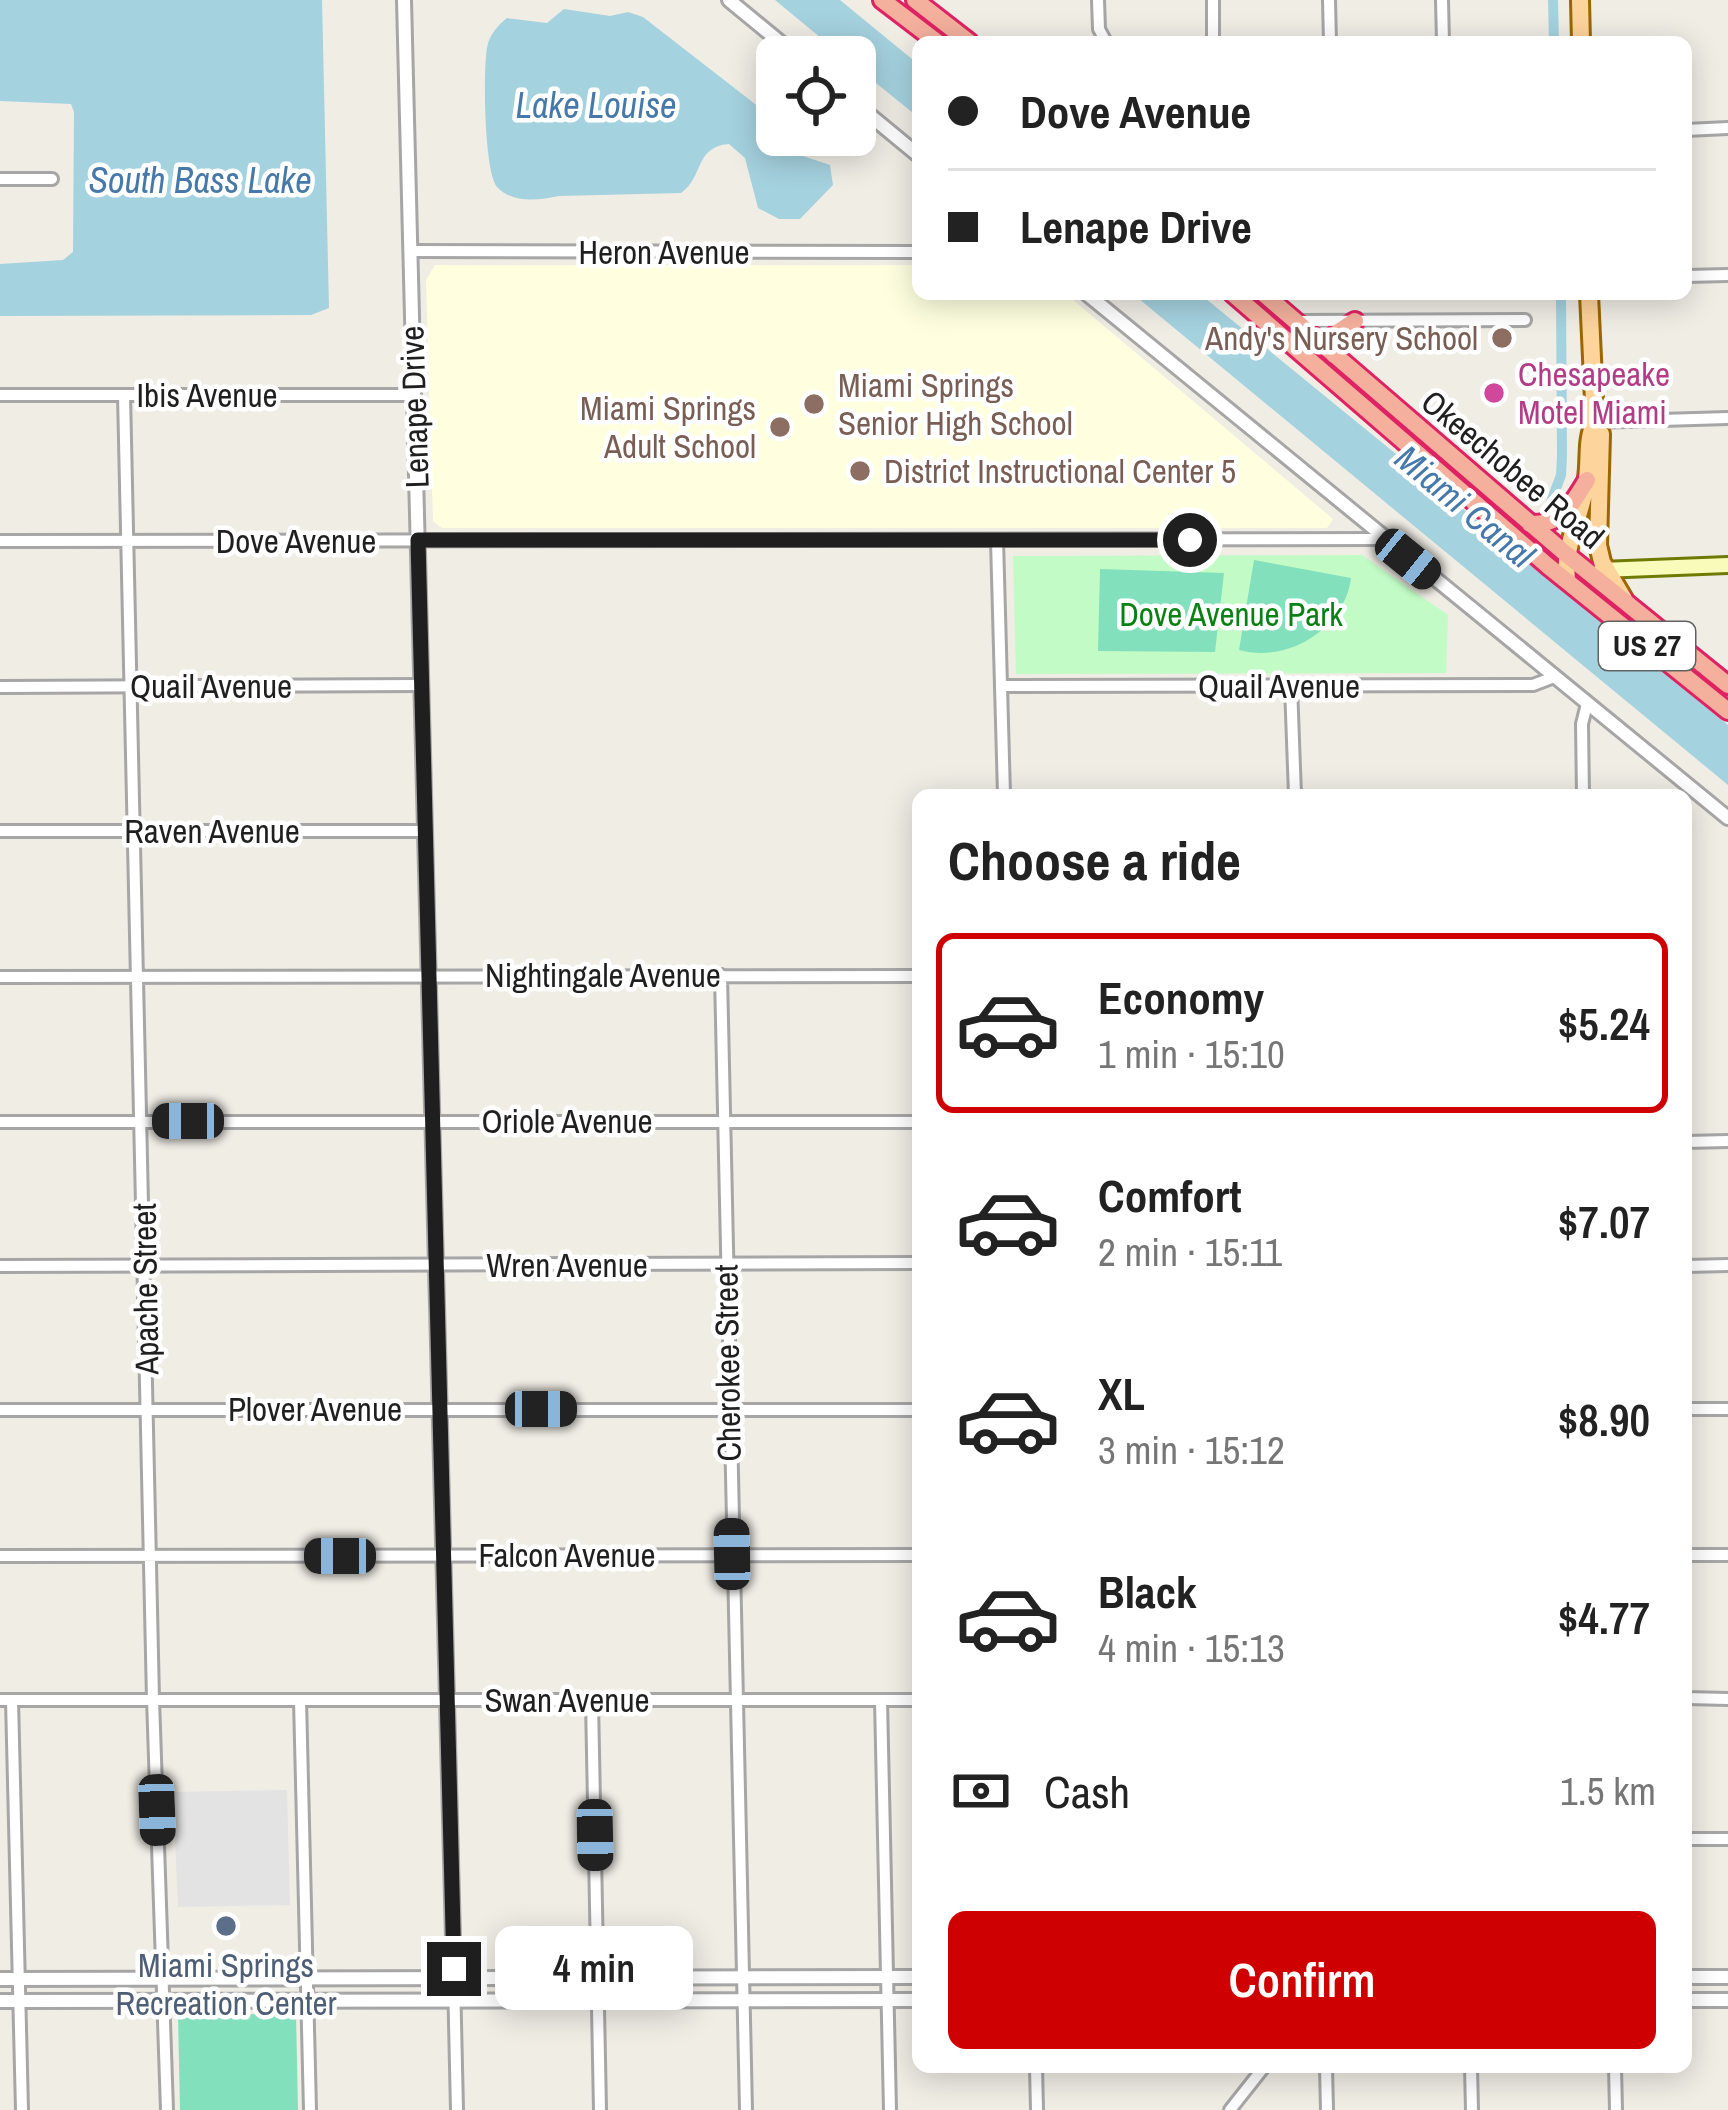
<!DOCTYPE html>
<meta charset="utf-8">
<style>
:root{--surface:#fff;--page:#f2f2f2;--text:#222;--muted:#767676;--line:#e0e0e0;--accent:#cf0001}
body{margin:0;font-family:"Archivo Narrow",sans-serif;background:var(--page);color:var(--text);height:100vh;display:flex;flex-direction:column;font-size:45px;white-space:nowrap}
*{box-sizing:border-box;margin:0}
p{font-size:39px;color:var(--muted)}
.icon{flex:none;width:66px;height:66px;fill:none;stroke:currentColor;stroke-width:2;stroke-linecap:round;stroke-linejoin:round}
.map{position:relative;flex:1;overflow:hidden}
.panel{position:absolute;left:912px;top:789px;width:780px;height:1284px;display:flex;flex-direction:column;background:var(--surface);border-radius:18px;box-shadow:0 6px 30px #0003}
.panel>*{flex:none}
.banner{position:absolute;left:912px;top:36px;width:780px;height:264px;border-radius:18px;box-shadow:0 6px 30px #0003;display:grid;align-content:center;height:264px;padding:0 36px;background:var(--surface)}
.controls{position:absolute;left:756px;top:36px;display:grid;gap:24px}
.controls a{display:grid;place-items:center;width:120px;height:120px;border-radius:18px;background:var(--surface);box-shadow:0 6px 30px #0003;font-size:60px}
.end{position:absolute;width:54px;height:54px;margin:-27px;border:15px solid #1f1f1f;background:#fff;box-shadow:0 0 0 6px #fff}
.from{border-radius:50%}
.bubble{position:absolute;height:84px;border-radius:18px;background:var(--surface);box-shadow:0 6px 30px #0003;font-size:39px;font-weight:600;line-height:84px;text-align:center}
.car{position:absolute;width:36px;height:72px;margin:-36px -18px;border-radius:15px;box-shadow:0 0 9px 3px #0007;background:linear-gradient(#222 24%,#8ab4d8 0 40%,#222 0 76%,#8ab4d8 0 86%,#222 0)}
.banner b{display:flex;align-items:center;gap:42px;height:114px;font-size:45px}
.banner b+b{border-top:3px solid var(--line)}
.banner i{width:30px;height:30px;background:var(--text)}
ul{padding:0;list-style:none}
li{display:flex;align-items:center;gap:36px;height:180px;margin:0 24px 18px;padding:0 12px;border:6px solid transparent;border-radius:18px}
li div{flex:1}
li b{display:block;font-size:45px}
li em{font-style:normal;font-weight:600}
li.selected{border-color:var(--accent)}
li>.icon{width:108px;height:108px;stroke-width:1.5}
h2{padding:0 36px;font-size:54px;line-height:144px}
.pay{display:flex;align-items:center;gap:30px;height:132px;padding:0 36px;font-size:45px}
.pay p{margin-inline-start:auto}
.action{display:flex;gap:24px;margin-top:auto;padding:24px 36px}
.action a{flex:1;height:138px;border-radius:18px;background:var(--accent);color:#fff;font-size:48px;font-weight:600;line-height:138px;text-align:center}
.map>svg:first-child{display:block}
.education{fill:#ffffe0}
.park{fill:#c2fbc6}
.pitch{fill:#82e1bc}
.parking{fill:#e3e3e3}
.water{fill:#a5d2df}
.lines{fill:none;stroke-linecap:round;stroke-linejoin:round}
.canal{stroke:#a5d2df;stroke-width:10}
.minor-casing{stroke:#a6a6a6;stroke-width:16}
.tertiary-casing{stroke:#a6a6a6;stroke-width:18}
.secondary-casing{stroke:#6e7a02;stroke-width:20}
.primary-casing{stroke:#9b6700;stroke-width:22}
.trunk-casing{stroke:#df2263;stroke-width:22}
.minor{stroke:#fff;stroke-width:10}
.tertiary{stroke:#fff;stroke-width:12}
.secondary{stroke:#f8fbb9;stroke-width:14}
.primary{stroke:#fed49d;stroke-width:16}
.trunk{stroke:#f4b09d;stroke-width:16}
.route{stroke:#1f1f1f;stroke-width:15}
.education-dot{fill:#8d6e63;stroke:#fff;stroke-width:4.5}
.hotel-dot{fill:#d1479c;stroke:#fff;stroke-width:4.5}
.service-dot{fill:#5c6f8a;stroke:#fff;stroke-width:4.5}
.labels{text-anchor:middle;stroke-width:9;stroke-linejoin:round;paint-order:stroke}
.shield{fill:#fff;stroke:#626262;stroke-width:3}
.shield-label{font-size:30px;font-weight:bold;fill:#1f1f1f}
.street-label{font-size:33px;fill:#1f1f1f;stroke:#fff}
.education-label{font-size:33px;fill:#785e54;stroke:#fff;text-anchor:end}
.hotel-label{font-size:33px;fill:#b23c85;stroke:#fff;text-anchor:start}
.park-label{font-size:33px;fill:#098113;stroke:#fff}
.service-label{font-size:33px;fill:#4e5e75;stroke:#fff}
.water-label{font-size:36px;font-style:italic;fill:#4679aa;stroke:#fff}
</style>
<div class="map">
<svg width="1728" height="2110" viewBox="0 0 1728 2110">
<rect width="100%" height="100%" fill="#f0ede5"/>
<path class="education" d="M435,265h483v29h148l267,225 -6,9h-885l-9,-7 -7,-241z"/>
<path class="park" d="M1362,555l86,60 -2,58 -430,1 -3,-118z"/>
<path class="pitch" d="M1254,560l97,18c-6,50 -63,86 -112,72z
M1100,569l124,4 -9,79 -117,-1z
M296,2013l2,97h-118l-2,-94z"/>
<path class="parking" d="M287,1790l3,115 -112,2 -5,-115z"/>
<path class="water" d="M0,0h322l7,308 -18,7 -311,1v-52l63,-4 10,-8 1,-140 -3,-8 -71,-3z
M775,0h65l78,64v53l-63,-51v-9h-11z
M564,9l46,7 18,-4 15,5 134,104v14h17l9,21 27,9 3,20 -33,34h-21l-21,-11 -13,-50 -16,-14c-35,3 -25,33 -48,49l-122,3c-20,4 -46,8 -62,-9 -13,-16 -14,-116 -10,-139 2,-13 11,-23 20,-30l40,5z
M1133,294h67l528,431v60z"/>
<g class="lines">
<path class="canal" d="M1553,0l1,42
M1551,502l10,-27 1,-20 -1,-161"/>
<g class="minor-casing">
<path id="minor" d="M1098,0l1,29 7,13
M1213,0v42
M1329,0l1,42
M1442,0l1,42
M1686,130l42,-2
M0,179h52
M410,251l508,1
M1686,276l42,-1
M1295,321l230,-1
M0,395h414
M124,395l29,1304 14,411
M1595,422l133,-4
M997,540l7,255
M0,541l1384,-2
M1002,686l531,-1 21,-8
M1291,686l4,109
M0,687l422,-2
M1583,795l-1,-71 5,-20
M0,831h423
M721,975l25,1135
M0,977l918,-1
M0,1122h918
M1686,1142l42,-1
M0,1266l918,-3
M1686,1266l42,-1
M1686,1409h42
M0,1410h918
M1686,1555h42
M0,1556l918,-1
M1686,1698l42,1
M0,1700h918
M12,1700l10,410
M300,1700l10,410
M881,1700l9,410
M592,1701l8,409
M1686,1839h42
M454,1978l3,132
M1036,2067l1,43
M1326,2067l1,43
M1471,2067l1,43
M1615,2067l1,43
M1230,2110l34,-43"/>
</g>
<g class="tertiary-casing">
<path id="tertiary" d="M404,0l50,1978
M729,0l69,57
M855,103l63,52
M1087,294l641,524
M1686,1977h42
M0,1979l918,-2
M1686,2000h42
M0,2001l918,-1"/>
</g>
<g class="secondary-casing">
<path id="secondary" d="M1601,570l127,-5"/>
</g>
<g class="primary-casing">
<path id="primary" d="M1580,0l1,42
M1589,294l6,128 6,12 -3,111 4,17 22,37
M1567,580c-4,-36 16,-67 20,-102 3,-21 -1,-38 8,-56"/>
</g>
<g class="trunk-casing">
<path id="trunk" d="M882,0l55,42
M915,0l54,42
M1233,294l315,272 180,145
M1264,294l302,260 162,131
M1334,355l3,-22 18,-12
M1530,524c33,1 41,-19 57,-44"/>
</g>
<use href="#minor" class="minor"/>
<use href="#tertiary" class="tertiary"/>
<use href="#secondary" class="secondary"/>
<use href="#primary" class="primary"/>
<use href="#trunk" class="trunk"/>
</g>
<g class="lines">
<path class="route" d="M454,1969l-36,-1429h772"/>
</g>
<g class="education-dot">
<circle cx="1502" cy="338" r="12"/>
<circle cx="814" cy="404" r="12"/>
<circle cx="780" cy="427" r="12"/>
<circle cx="860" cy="471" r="12"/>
</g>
<circle class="hotel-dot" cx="1494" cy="393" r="12"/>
<circle class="service-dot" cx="226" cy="1926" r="12"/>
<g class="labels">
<rect class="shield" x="1599" y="622" width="96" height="48" rx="9"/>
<g class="shield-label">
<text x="1647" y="656">US 27</text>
</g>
<g class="street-label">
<text x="664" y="264">Heron Avenue</text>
<text x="207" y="407">Ibis Avenue</text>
<text transform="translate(414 407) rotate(-92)" y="12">Lenape Drive</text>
<text transform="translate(1513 469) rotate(40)" y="12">Okeechobee Road</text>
<text x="296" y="553">Dove Avenue</text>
<text x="211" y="698">Quail Avenue</text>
<text x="1279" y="698">Quail Avenue</text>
<text x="212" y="843">Raven Avenue</text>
<text x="603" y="987">Nightingale Avenue</text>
<text x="567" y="1133">Oriole Avenue</text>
<text x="567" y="1277">Wren Avenue</text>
<text transform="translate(145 1289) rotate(-91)" y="12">Apache Street</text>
<text transform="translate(727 1363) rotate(-91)" y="12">Cherokee Street</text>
<text x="315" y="1421">Plover Avenue</text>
<text x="567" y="1567">Falcon Avenue</text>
<text x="567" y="1712">Swan Avenue</text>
</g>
<g class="education-label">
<text x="1478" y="350">Andy's Nursery School</text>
<text x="838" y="397" text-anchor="start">Miami Springs<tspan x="838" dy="38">Senior High School</tspan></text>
<text x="756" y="420">Miami Springs<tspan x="756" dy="38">Adult School</tspan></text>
<text x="884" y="483" text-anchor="start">District Instructional Center 5</text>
</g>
<g class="hotel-label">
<text x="1518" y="386">Chesapeake<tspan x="1518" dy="38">Motel Miami</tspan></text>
</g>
<g class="park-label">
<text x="1231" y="626">Dove Avenue Park</text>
</g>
<g class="service-label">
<text x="226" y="1977">Miami Springs<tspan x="226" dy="38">Recreation Center</tspan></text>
</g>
<g class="water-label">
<text x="596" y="118">Lake Louise</text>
<text x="200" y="193">South Bass Lake</text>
<text transform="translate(1465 506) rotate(40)" y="13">Miami Canal</text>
</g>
</g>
</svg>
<div class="controls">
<a><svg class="icon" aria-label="locate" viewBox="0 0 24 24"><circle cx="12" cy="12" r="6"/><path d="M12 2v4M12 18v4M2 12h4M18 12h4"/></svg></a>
</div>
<i class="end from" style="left:1190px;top:540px"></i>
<i class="end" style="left:454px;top:1969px"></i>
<div class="bubble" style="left:495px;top:1926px;width:198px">4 min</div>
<i class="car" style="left:1408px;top:559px;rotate:129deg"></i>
<i class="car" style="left:188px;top:1121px;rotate:270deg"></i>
<i class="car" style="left:541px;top:1409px;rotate:90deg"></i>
<i class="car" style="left:732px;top:1554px;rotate:359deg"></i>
<i class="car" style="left:340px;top:1556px;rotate:270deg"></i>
<i class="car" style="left:157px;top:1810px;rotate:178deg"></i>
<i class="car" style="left:595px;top:1835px;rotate:179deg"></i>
<div class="banner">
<b><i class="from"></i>Dove Avenue</b>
<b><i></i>Lenape Drive</b>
</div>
<section class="panel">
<h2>Choose a ride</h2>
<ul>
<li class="selected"><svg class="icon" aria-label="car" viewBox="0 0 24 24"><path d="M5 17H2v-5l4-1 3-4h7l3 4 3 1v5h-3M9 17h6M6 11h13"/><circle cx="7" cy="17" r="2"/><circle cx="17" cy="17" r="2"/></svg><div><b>Economy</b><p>1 min · 15:10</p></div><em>$5.24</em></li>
<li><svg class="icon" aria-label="car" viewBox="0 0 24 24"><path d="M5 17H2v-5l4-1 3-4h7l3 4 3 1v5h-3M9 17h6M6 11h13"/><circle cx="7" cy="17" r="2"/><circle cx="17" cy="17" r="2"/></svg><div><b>Comfort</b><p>2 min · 15:11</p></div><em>$7.07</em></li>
<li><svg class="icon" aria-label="car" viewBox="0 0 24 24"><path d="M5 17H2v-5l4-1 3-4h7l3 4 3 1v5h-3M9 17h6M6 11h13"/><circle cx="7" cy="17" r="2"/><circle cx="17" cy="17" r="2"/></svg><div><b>XL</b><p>3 min · 15:12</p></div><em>$8.90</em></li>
<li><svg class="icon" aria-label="car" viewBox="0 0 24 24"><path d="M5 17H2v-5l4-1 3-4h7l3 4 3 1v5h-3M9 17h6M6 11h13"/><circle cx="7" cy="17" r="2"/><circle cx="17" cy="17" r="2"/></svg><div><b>Black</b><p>4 min · 15:13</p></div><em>$4.77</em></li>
</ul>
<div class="pay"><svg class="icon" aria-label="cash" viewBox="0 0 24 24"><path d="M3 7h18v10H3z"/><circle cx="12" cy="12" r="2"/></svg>Cash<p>1.5 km</p></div>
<div class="action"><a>Confirm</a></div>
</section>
</div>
